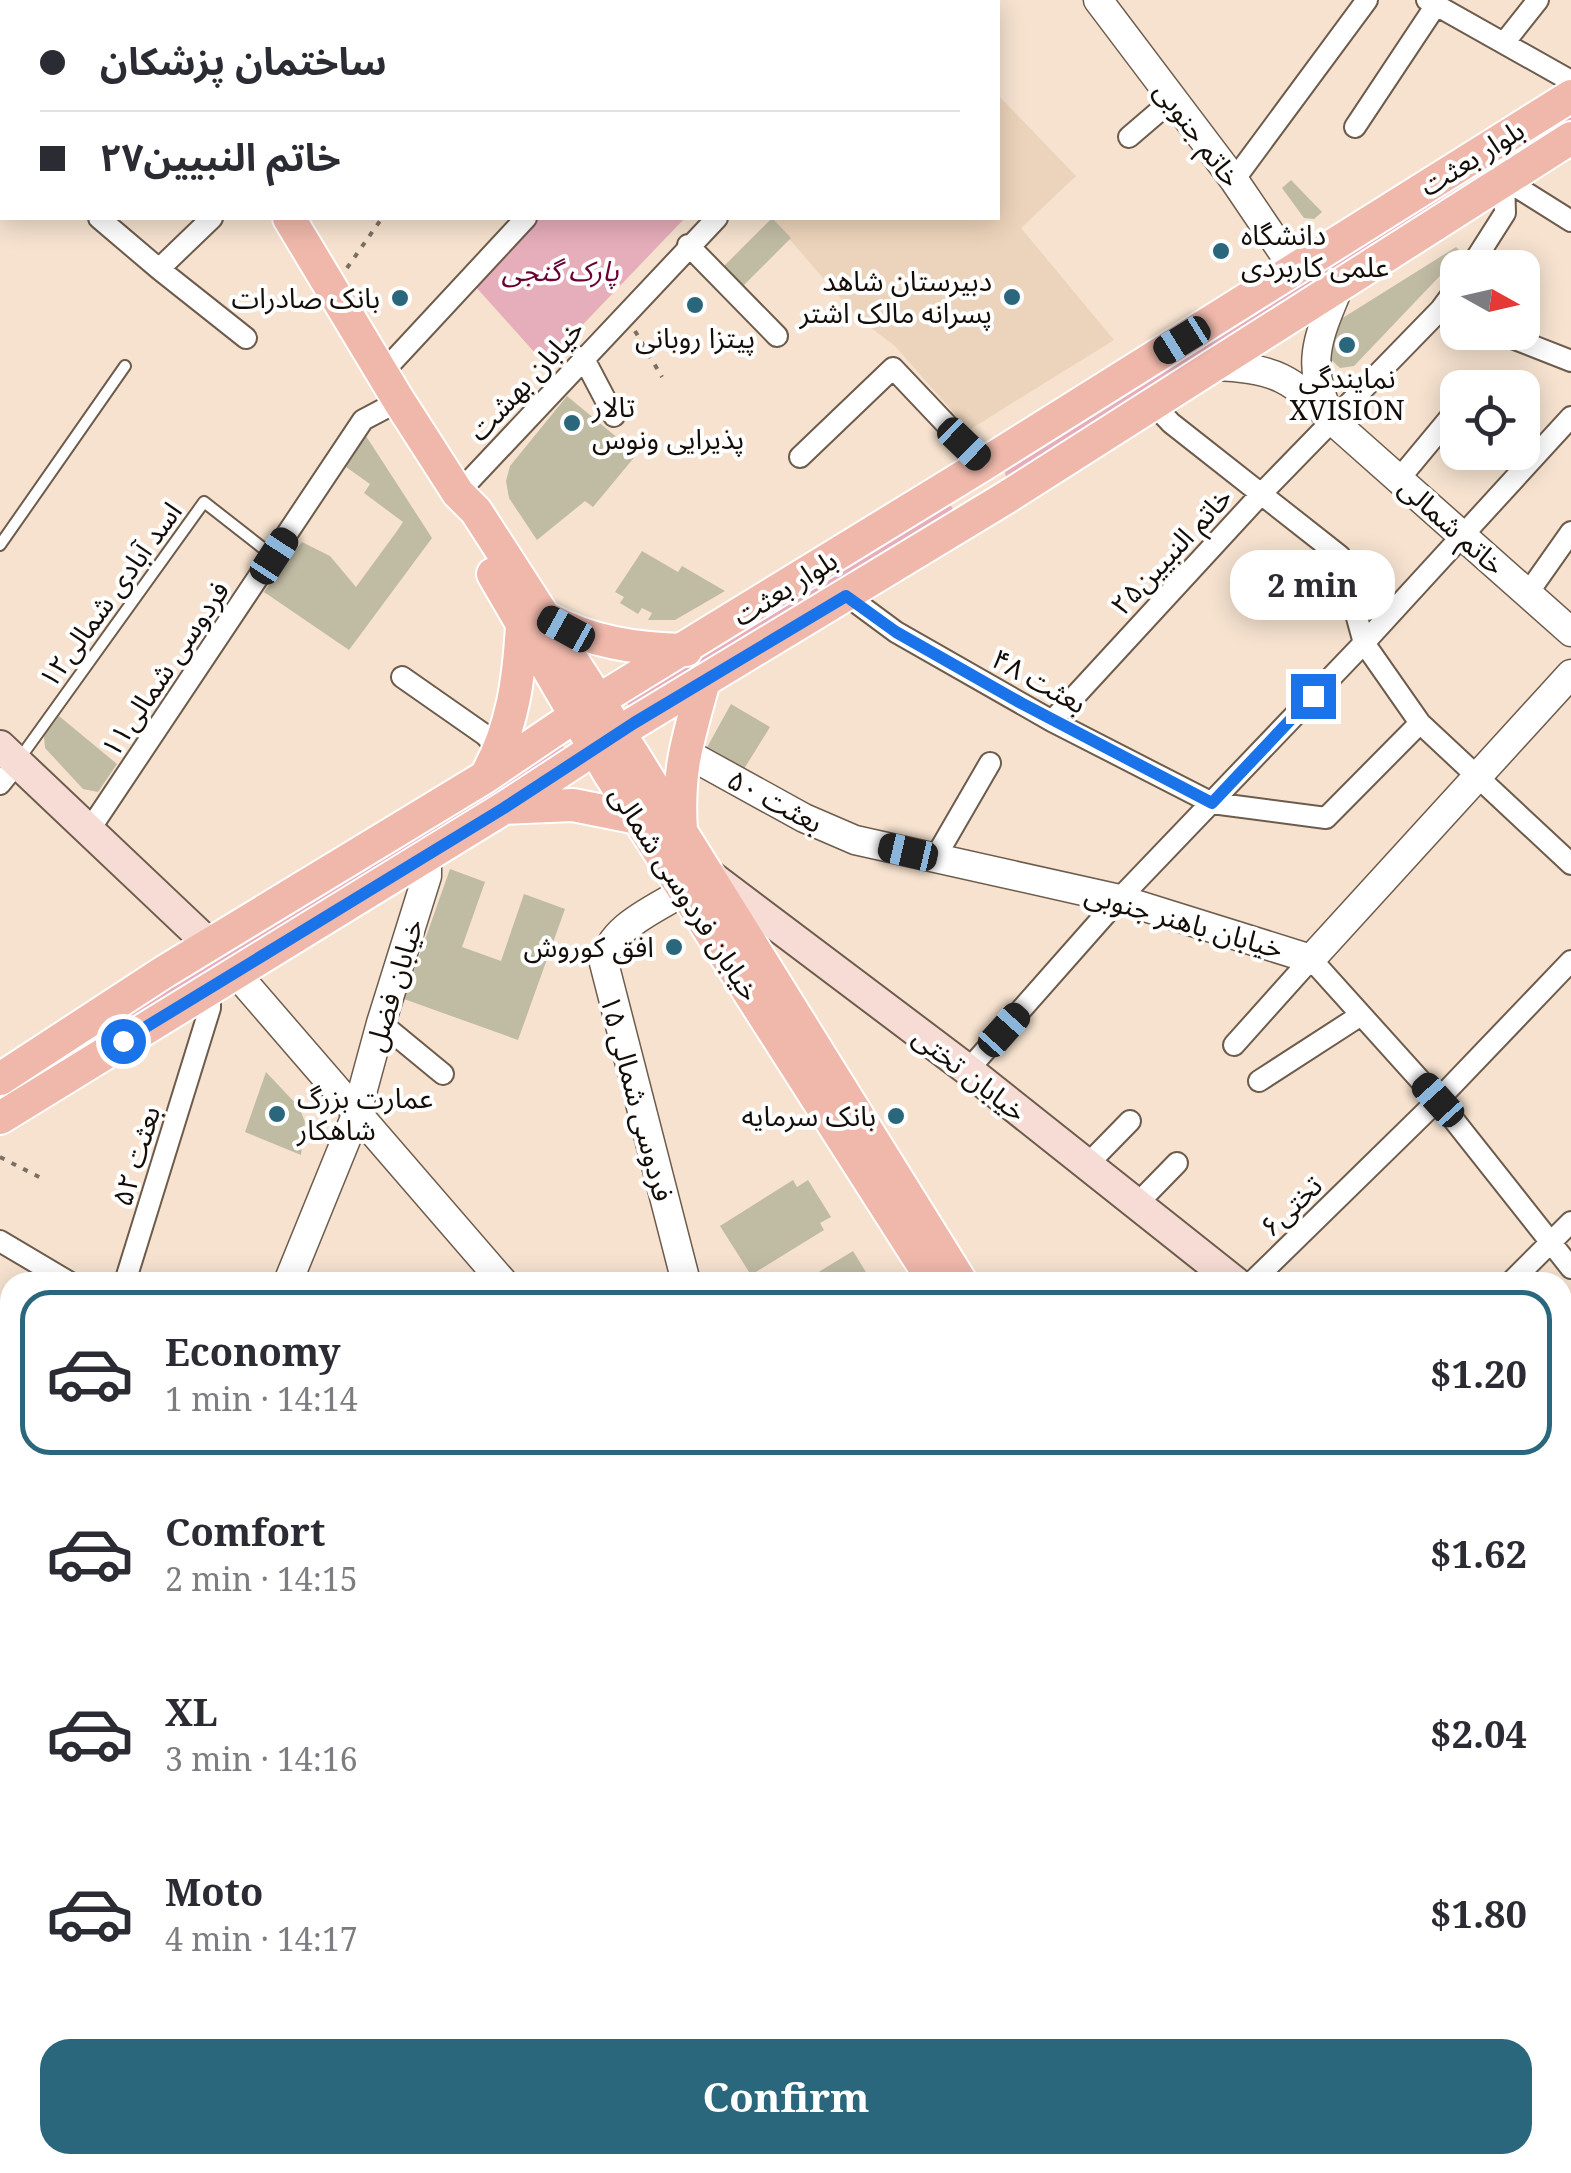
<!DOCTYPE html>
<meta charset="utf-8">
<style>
:root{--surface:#fff;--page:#f2f2f3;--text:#2b2b33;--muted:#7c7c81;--line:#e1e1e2;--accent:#2a677d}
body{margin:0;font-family:"Noto Serif","Noto Sans Arabic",serif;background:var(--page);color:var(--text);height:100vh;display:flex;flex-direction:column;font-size:38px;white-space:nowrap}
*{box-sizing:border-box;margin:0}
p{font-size:32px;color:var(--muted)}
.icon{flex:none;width:55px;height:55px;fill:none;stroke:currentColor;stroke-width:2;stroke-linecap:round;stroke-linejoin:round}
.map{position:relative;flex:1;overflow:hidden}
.panel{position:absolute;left:0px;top:1272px;width:1572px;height:902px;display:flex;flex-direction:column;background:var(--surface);border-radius:30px 30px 0 0;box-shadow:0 5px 25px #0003}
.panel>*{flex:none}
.top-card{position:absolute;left:0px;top:0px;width:1000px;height:220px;box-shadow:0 5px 25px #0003;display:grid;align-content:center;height:220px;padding:0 40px;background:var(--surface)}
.needle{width:65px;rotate:98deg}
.fabs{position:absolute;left:1440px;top:250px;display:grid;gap:20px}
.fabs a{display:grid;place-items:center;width:100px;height:100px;border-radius:20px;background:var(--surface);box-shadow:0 5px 25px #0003;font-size:50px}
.end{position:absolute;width:45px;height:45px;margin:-22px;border:12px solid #1a73e8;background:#fff;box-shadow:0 0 0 5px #fff}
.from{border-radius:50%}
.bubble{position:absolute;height:70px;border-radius:30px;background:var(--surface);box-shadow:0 5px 25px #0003;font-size:32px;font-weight:700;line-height:70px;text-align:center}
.car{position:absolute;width:30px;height:60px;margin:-30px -15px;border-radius:12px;box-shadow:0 0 8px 2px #0007;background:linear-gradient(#222 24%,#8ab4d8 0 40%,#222 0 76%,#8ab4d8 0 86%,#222 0)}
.top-card b{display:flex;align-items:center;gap:35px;height:95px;font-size:38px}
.top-card b+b{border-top:2px solid var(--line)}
.top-card i{width:25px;height:25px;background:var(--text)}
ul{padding:18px 0 0;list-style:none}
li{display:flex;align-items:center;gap:30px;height:165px;margin:0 20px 15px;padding:0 20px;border:5px solid transparent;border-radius:30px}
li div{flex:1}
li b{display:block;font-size:38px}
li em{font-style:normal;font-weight:700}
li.current{border-color:var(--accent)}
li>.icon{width:90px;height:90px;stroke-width:1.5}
.button{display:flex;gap:20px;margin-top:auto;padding:20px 40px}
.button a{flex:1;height:115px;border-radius:30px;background:var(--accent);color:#fff;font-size:40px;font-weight:700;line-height:115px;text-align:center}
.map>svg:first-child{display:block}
.built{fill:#ecd3bb}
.green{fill:#e6adba}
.building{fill:#c0bca4}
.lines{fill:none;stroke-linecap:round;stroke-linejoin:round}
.service-casing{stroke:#6d5c4c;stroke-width:14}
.minor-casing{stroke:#6d5c4c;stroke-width:24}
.tertiary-casing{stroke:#6d5c4c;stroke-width:31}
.secondary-casing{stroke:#6d5c4c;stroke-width:34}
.primary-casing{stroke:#fff;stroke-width:36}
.path{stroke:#7b6e62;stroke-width:4;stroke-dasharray:5 8;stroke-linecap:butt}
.service{stroke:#fff;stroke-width:10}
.minor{stroke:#fff;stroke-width:20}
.tertiary{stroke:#fff;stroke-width:28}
.secondary{stroke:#f7dcd5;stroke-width:30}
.primary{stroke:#efb8ab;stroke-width:32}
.route{stroke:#1a73e8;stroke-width:12}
.poi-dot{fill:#2a677d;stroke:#fff;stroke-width:4}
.labels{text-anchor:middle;stroke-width:8;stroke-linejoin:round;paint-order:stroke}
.street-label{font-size:28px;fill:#150e08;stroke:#fff}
.poi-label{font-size:28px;fill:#150e08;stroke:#fff;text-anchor:end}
.park-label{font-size:28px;font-style:italic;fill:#6b0132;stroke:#fff}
</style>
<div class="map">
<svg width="1571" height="2173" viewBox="0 0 1571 2173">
<rect width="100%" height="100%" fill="#f6e2cf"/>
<path class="built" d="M998,95l78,81 -55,52 93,112 -145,90 -74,-84 -37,-28 -87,-100h227z
M0,1302l10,6v210l-10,17z"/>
<path class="green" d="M1571,111v12l-565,356 -1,-8z
M539,218h146l-140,146 -70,-78z
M949,503l4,6 -321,202 -6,-10z
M560,742l6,9 -566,355v-13z"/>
<path class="building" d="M1291,180l31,32 -8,7 -10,-1 -22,-30z
M772,218l19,20 -49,49 -19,-20z
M1456,247l4,4 -4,8 -102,107 -14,2 -13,-12 7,-25 7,-12z
M567,396l70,58 -44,53 -8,-6 -48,39 -28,-42 -3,-17 4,-15z
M366,436l66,102 -83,112 -85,-58 38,-50 28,14 26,31 41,-56 6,-9 -39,-29 6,-9 -24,-17z
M642,551l36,21 4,-6 43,25 -50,29h-27l4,-7 -10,-5 -4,6 -18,-11 4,-6 -9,-5z
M731,704l39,23 -31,50 -34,-26z
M59,716l58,48 -19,28 -15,-3 -38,-41 -1,-12z
M450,869l35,13 -23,65 39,14 23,-67 41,15 -47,131 -114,-41z
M266,1072l33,35 6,15 -4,33 -56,-23z
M793,1180l4,7 11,-7 23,37 -11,6 4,7 -73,45 -31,-49z
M853,1251l19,31h-50l-5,-9z"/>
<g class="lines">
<g class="service-casing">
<path id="service" d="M0,545l125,-179
M20,758l184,-256 69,54"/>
</g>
<g class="minor-casing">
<path id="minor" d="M253,0l2,2
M728,0l2,2
M1427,0l144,81
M334,2l1,-2
M498,2l1,-2
M938,2l2,-2
M0,26l2,1
M1504,43l34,-43
M0,110l2,-6
M1355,127l81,-122
M0,132l2,2
M1129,137l42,-36
M1504,179l67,42
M1234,180l133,-180
M99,218l60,51 53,-51
M688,245l89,91
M1470,268l35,-55 -1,-34
M159,269l87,69
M1497,332l74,29
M583,357l31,59
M382,373l144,-155
M1154,405l17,18 169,133 24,87 56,80 151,141
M800,457l93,-89 91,96
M1399,479l59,-71
M458,493l259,-275
M1528,593l43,-61
M846,595l50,37 156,89 160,82 114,15 94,-95
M402,677l83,58 15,16
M1052,721l210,-228 179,-184 17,-23
M0,784l17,-21
M88,832l275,-412 36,-19
M935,858l55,-95
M381,1023l62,51
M1234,1045l77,-86 127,141 133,168
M968,1070l151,-171 245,-256 207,-226
M1259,1081l102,-66
M1087,1165l43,-44
M1137,1204l40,-41
M0,1241l69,41
M125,1282l85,-274v-21
M1252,1282l186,-182 133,-139
M1511,1282l60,-60
M1562,1471l9,-9
M1562,1587l9,-8
M0,1627l10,4
M0,1925l10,10
M1562,2006l9,-8
M0,2087l10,9
M302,2165l10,8
M659,2173l7,-8
M775,2173l8,-8
M883,2173l11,-8"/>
</g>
<g class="tertiary-casing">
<path id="tertiary" d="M1098,0l136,180 61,90
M1215,366c60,2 77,12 118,55l238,211
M1328,411c-24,-50 -7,-80 12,-127
M697,759l107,59 51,22 264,59 192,60 260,-285
M684,891c-28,18 -75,36 -80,72l82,319
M235,972l268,310
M288,1282l68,-167 25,-92 46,-147v-22
M0,1882l10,-17"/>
</g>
<g class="secondary-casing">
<path id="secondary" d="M0,746l209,198
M712,877l256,193 267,212
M1562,1552l9,7
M1562,1763l9,-8
M0,1832l10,6
M529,2165l13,8
M1082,2173l9,-8"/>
</g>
<g class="primary-casing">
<path id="primary" d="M150,0l2,2
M289,218l110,183 59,92 18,18 158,245 327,526
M493,574l116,199 325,509
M546,618c44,24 89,31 140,32
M487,774c26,-48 32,-95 35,-149
M504,808l69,-3 65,13
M681,830c-4,-60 7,-91 23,-149
M0,1079l164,-107 321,-195 114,-77 385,-236 587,-368
M0,1118l504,-310 130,-85 373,-226 564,-359
M1500,2165l5,8
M1547,2165l5,8"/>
</g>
<path class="path" d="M347,268l35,-50
M635,331l27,46
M0,1157l45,23"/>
<use href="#service" class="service"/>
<use href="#minor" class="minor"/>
<use href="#tertiary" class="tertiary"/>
<use href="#secondary" class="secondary"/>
<use href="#primary" class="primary"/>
</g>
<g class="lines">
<path class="route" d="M123,1041l381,-233 130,-85 212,-127 50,36 125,71 191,100 101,-107"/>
</g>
<g class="poi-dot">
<circle cx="1221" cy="251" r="10"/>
<circle cx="1012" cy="297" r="10"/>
<circle cx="400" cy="298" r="10"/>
<circle cx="695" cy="305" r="10"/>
<circle cx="1347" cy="345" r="10"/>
<circle cx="572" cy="423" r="10"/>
<circle cx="674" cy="947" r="10"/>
<circle cx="277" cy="1114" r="10"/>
<circle cx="896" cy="1116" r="10"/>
</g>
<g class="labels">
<g class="street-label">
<text transform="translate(1198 134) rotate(53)" y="10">خاتم جنوبی</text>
<text transform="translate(1472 158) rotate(-32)" y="10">بلوار بعثت</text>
<text transform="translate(526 380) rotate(-47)" y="10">خیابان بهشت</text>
<text transform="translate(1452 526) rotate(42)" y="10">خاتم شمالی</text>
<text transform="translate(1171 551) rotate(-47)" y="10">خاتم النبیین۲۵</text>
<text transform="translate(785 588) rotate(-32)" y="10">بلوار بعثت</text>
<text transform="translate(110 595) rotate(-54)" y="10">اسد آبادی شمالی۱۲</text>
<text transform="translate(165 669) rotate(-56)" y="10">فردوسی شمالی۱۱</text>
<text transform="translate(1039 681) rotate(29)" y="10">بعثت ۴۸</text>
<text transform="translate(775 801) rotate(28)" y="10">بعثت ۵۰</text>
<text transform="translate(685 893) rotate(57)" y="10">خیابان فردوسی شمالی</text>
<text transform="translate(1184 921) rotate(16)" y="10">خیابان باهنر جنوبی</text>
<text transform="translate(394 985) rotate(-73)" y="10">خیابان فضل</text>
<text transform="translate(970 1074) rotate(38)" y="10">خیابان تختی</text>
<text transform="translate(637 1098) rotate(75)" y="10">فردوسی شمالی ۱۵</text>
<text transform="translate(136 1156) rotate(-73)" y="10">بعثت ۵۲</text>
<text transform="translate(1291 1206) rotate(-44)" y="10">تختی۶</text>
</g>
<g class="poi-label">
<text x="1241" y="245" text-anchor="start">دانشگاه<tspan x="1241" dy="32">علمی کاربردی</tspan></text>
<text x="992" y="291">دبیرستان شاهد<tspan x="992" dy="32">پسرانه مالک اشتر</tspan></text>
<text x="380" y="308">بانک صادرات</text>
<text x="695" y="348" text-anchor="middle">پیتزا روبانی</text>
<text x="1347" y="388" text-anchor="middle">نمایندگی<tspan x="1347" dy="32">XVISION</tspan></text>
<text x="592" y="417" text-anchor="start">تالار<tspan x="592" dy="32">پذیرایی ونوس</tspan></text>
<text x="654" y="957">افق کوروش</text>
<text x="297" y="1108" text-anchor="start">عمارت بزرگ<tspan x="297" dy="32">شاهکار</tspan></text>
<text x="876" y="1126">بانک سرمایه</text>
</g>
<g class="park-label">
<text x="560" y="281">پارک گنجی</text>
</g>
</g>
</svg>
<div class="fabs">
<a><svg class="needle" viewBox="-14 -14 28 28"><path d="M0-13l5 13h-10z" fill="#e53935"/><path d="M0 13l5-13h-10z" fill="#7c7c81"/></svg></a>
<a><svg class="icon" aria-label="locate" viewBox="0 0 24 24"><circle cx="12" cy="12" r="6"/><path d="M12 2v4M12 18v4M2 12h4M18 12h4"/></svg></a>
</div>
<i class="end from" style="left:123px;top:1041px"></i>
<i class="end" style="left:1313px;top:696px"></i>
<div class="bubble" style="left:1230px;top:550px;width:165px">2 min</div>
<i class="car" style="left:1182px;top:340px;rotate:238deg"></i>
<i class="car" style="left:964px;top:444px;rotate:134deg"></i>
<i class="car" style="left:274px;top:556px;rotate:33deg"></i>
<i class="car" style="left:566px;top:629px;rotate:299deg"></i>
<i class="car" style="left:908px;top:852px;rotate:283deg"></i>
<i class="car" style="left:1004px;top:1030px;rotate:42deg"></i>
<i class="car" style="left:1438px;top:1100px;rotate:318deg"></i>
<div class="top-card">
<b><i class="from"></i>ساختمان پزشکان</b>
<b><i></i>خاتم النبیین۲۷</b>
</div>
<section class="panel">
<ul>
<li class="current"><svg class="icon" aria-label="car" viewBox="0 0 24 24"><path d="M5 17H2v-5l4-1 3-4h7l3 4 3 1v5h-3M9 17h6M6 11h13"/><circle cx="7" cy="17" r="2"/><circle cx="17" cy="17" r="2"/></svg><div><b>Economy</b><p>1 min · 14:14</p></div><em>$1.20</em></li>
<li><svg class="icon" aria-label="car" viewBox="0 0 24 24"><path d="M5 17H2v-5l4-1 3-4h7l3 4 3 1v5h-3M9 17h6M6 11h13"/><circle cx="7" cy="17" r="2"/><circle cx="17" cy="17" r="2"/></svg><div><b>Comfort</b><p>2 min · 14:15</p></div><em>$1.62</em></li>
<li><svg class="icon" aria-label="car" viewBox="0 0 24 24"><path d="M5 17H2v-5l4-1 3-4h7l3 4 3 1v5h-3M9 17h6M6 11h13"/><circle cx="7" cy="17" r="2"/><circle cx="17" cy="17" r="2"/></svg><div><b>XL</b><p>3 min · 14:16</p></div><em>$2.04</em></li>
<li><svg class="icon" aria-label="car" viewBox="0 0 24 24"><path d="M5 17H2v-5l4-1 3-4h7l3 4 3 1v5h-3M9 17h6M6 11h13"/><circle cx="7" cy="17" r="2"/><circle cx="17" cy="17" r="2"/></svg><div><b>Moto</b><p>4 min · 14:17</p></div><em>$1.80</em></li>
</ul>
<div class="button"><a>Confirm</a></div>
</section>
</div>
